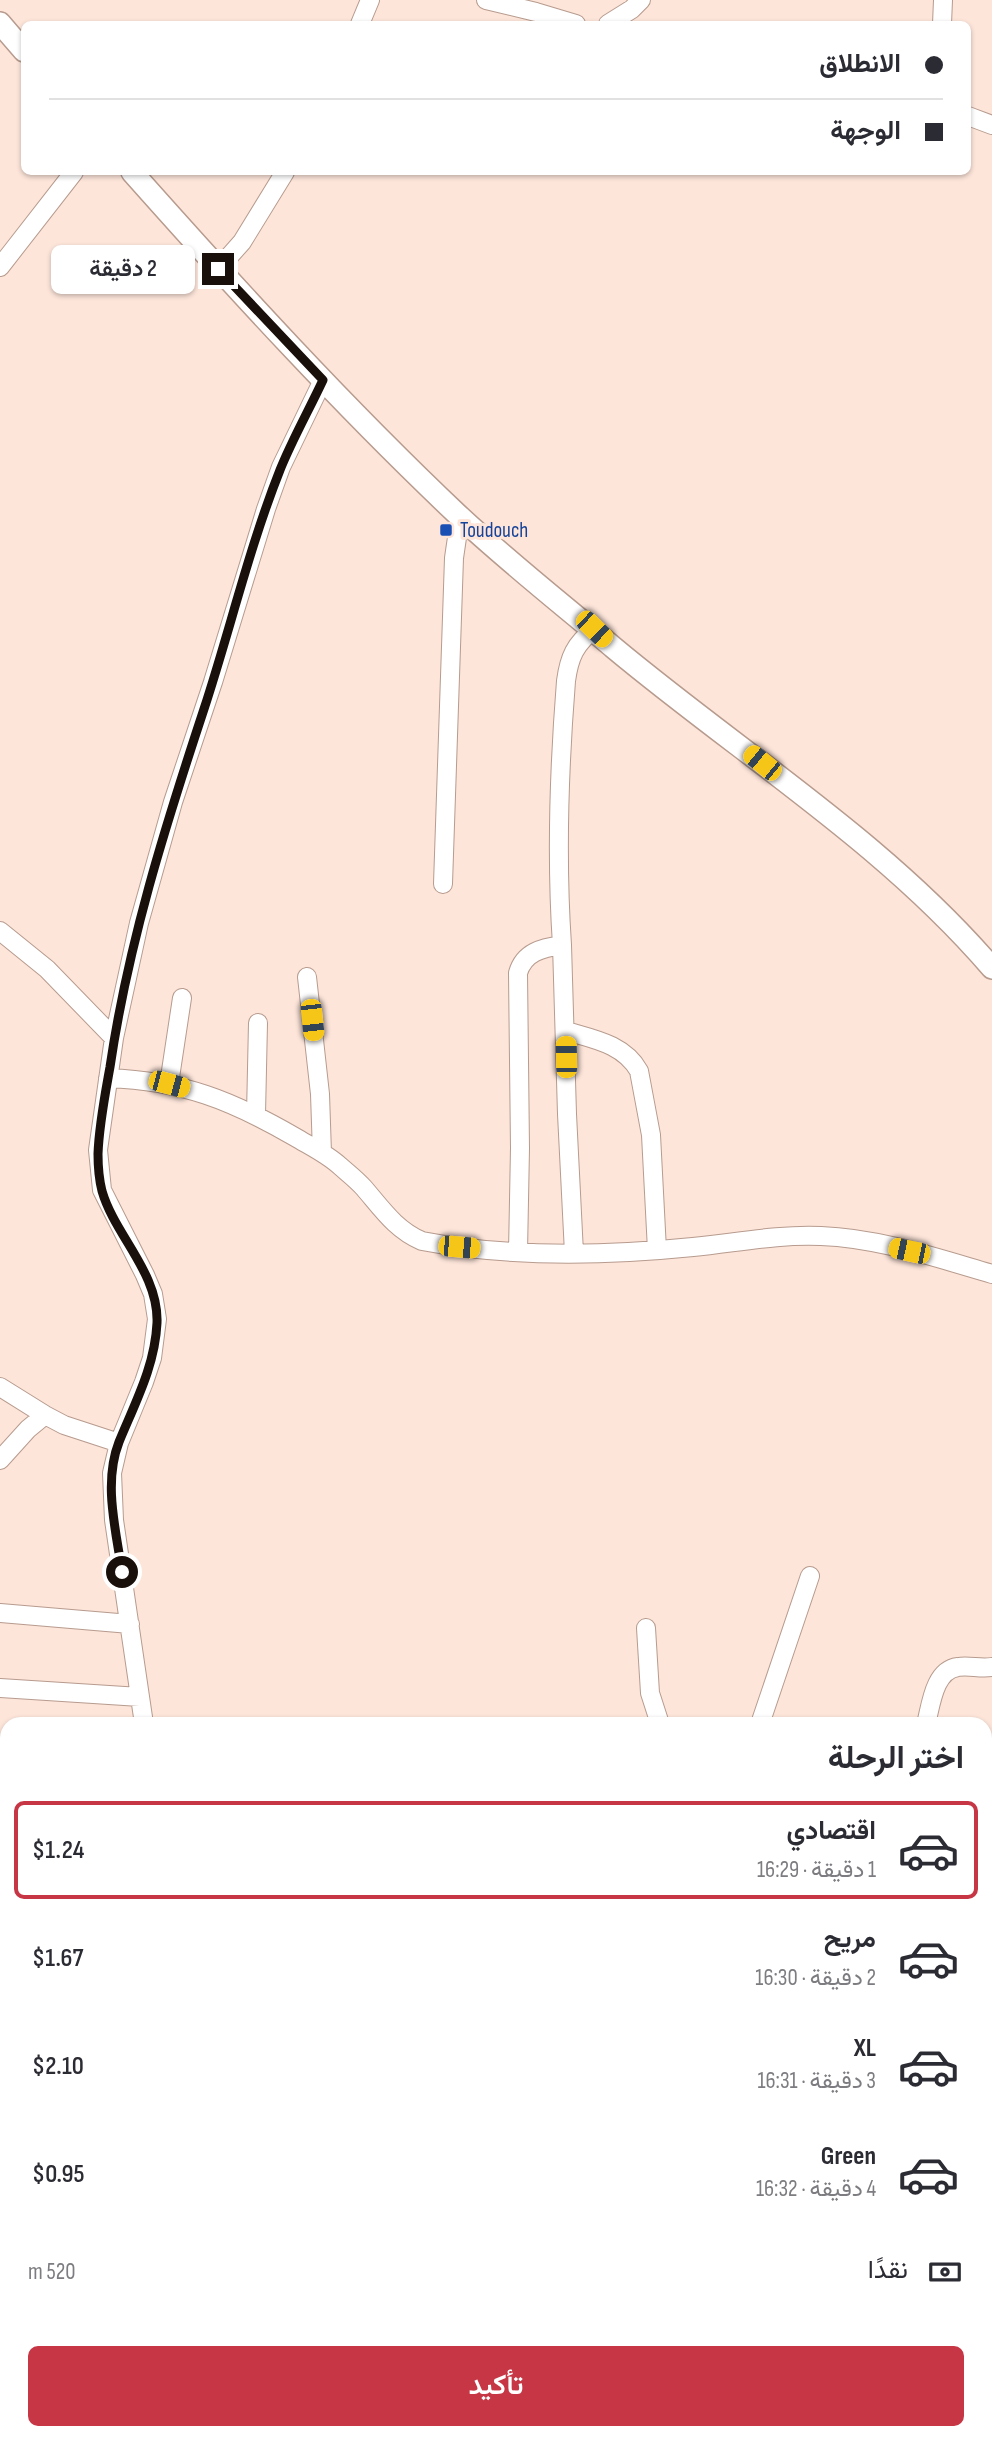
<!DOCTYPE html>
<html lang="ar">
<meta charset="utf-8">
<style>
:root{--surface:#fff;--page:#f2f2f3;--text:#2b2b33;--muted:#7c7c81;--line:#e1e1e2;--accent:#c63644}
body{margin:0;font-family:"Sofia Sans Condensed",Vazirmatn,sans-serif;background:var(--page);color:var(--text);direction:rtl;height:100vh;display:flex;flex-direction:column;font-size:26px;white-space:nowrap}
*{box-sizing:border-box;margin:0}
p{font-size:23px;color:var(--muted)}
.icon{flex:none;width:38px;height:38px;fill:none;stroke:currentColor;stroke-width:2;stroke-linecap:round;stroke-linejoin:round}
.map{position:relative;flex:1;overflow:hidden;direction:ltr}
.drawer{position:absolute;left:0px;top:1717px;width:992px;height:723px;display:flex;flex-direction:column;background:var(--surface);border-radius:21px 21px 0 0;box-shadow:0 2px 5px #0004;direction:rtl}
.drawer>*{flex:none}
.banner{position:absolute;left:21px;top:21px;width:950px;height:154px;border-radius:10px;box-shadow:0 2px 5px #0004;direction:rtl;display:grid;align-content:center;height:154px;padding:0 28px;background:var(--surface)}
.end{position:absolute;width:32px;height:32px;margin:-16px;border:9px solid #1a100b;background:#fff;box-shadow:0 0 0 4px #fff}
.from{border-radius:50%}
.bubble{position:absolute;height:49px;border-radius:10px;background:var(--surface);box-shadow:0 2px 5px #0004;font-size:23px;font-weight:600;line-height:49px;text-align:center;direction:rtl}
.car{position:absolute;width:21px;height:42px;margin:-21px -10px;border-radius:9px;box-shadow:0 0 5px 2px #0007;background:linear-gradient(#f5c518 24%,#345 0 40%,#f5c518 0 76%,#345 0 86%,#f5c518 0)}
.banner b{display:flex;align-items:center;gap:24px;height:66px;font-size:26px}
.banner b+b{border-top:2px solid var(--line)}
.banner i{width:18px;height:18px;background:var(--text)}
ul{padding:0;list-style:none}
li{display:flex;align-items:center;gap:21px;height:98px;margin:0 14px 10px;padding:0 14px;border:4px solid transparent;border-radius:10px}
li div{flex:1}
li b{display:block;font-size:26px}
li em{font-style:normal;font-weight:600}
li.on{border-color:var(--accent)}
li>.icon{width:63px;height:63px;stroke-width:1.5}
h2{padding:0 28px;font-size:32px;line-height:84px}
.pay{display:flex;align-items:center;gap:18px;height:77px;padding:0 28px;font-size:26px}
.pay p{margin-inline-start:auto}
.cta{display:flex;gap:14px;margin-top:auto;padding:14px 28px}
.cta a{flex:1;height:80px;border-radius:10px;background:var(--accent);color:#fff;font-size:28px;font-weight:600;line-height:80px;text-align:center}
.map>svg:first-child{display:block}
.lines{fill:none;stroke-linecap:round;stroke-linejoin:round}
.minor-casing{stroke:#b79b8e;stroke-width:20}
.major-casing{stroke:#b79b8e;stroke-width:24}
.path{stroke:#a18f86;stroke-width:3.5;stroke-dasharray:2 5;stroke-linecap:butt}
.minor{stroke:#fff;stroke-width:18}
.major{stroke:#fff;stroke-width:21}
.route{stroke:#1a100b;stroke-width:9}
.transit-dot{fill:#1a4fb4;stroke:#fde5da;stroke-width:2.5}
.labels{text-anchor:middle;stroke-width:6;stroke-linejoin:round;paint-order:stroke}
.transit-label{font-size:21px;fill:#164399;stroke:#fde5da;text-anchor:start}
</style>
<div class="map">
<svg width="992" height="2438" viewBox="0 0 992 2438">
<rect width="100%" height="100%" fill="#fde5da"/>
<g class="lines">
<g class="minor-casing">
<path id="minor" d="M486,0l50,12 40,12
M360,24l10,-24
M608,24l24,-15 9,-9
M942,24l1,-24
M968,116l24,9
M0,267l74,-95
M218,269l24,-27 43,-70
M443,884l11,-326 6,-41
M0,931l47,38 67,69
M562,945c-6,-88 -3,-176 4,-264 3,-23 9,-38 29,-52
M307,977l13,117 2,59
M566,1031c27,8 58,13 73,40l12,64 6,115
M108,1078c75,3 123,22 187,59 15,9 32,17 45,29 8,7 17,14 24,22 18,21 32,42 58,53 89,17 182,15 271,6 42,-4 85,-13 128,-11 57,2 116,22 171,38
M169,1084l13,-86
M256,1114l2,-91
M518,1252l2,-104 -2,-175c6,-21 24,-25 44,-28l5,169 7,139
M0,1387l45,28 19,10 55,18
M0,1460l28,-31 17,-14
M0,1613l130,11
M646,1628l4,65 10,31
M0,1688l140,9
M144,1724l-30,-204 -2,-47 7,-30 25,-61 8,-24 5,-39 -4,-25 -8,-19 -43,-85 -4,-40 16,-112 25,-115 34,-121 40,-120 53,-173 15,-42 42,-87
M760,1724l50,-148
M926,1724c5,-19 8,-54 32,-57 11,-2 22,2 34,0
M0,1843l7,1
M985,2039l7,-4
M985,2093l7,8
M985,2139l7,-11
M985,2350l7,1"/>
</g>
<g class="major-casing">
<path id="major" d="M0,23l24,28
M132,172c104,117 211,234 325,342 50,47 105,90 157,134 127,106 270,194 378,320"/>
</g>
<path class="path" d="M0,2265l7,-19
M846,2438l2,-6"/>
<use href="#minor" class="minor"/>
<use href="#major" class="major"/>
</g>
<g class="lines">
<path class="route" d="M122,1572c-6,-42 -19,-89 -3,-130 16,-39 36,-76 38,-119 2,-50 -42,-87 -55,-132 -3,-12 -4,-25 -4,-37 1,-29 7,-59 12,-87 18,-123 55,-240 94,-358 26,-79 45,-161 76,-239 12,-30 29,-60 43,-90l-105,-111"/>
</g>
<rect class="transit-dot" x="439" y="523" width="14" height="14" rx="3.5"/>
<g class="labels">
<g class="transit-label">
<text x="460" y="537">Toudouch</text>
</g>
</g>
</svg>
<i class="end from" style="left:122px;top:1572px"></i>
<i class="end" style="left:218px;top:269px"></i>
<div class="bubble" style="left:51px;top:245px;width:144px">2 دقيقة</div>
<i class="car" style="left:594px;top:629px;rotate:134deg"></i>
<i class="car" style="left:762px;top:763px;rotate:309deg"></i>
<i class="car" style="left:312px;top:1020px;rotate:174deg"></i>
<i class="car" style="left:566px;top:1057px;rotate:359deg"></i>
<i class="car" style="left:169px;top:1084px;rotate:105deg"></i>
<i class="car" style="left:459px;top:1247px;rotate:95deg"></i>
<i class="car" style="left:909px;top:1251px;rotate:282deg"></i>
<div class="banner">
<b><i class="from"></i>الانطلاق</b>
<b><i></i>الوجهة</b>
</div>
<section class="drawer">
<h2>اختر الرحلة</h2>
<ul>
<li class="on"><svg class="icon" aria-label="car" viewBox="0 0 24 24"><path d="M5 17H2v-5l4-1 3-4h7l3 4 3 1v5h-3M9 17h6M6 11h13"/><circle cx="7" cy="17" r="2"/><circle cx="17" cy="17" r="2"/></svg><div><b>اقتصادي</b><p>1 دقيقة · 16:29</p></div><em>$1.24</em></li>
<li><svg class="icon" aria-label="car" viewBox="0 0 24 24"><path d="M5 17H2v-5l4-1 3-4h7l3 4 3 1v5h-3M9 17h6M6 11h13"/><circle cx="7" cy="17" r="2"/><circle cx="17" cy="17" r="2"/></svg><div><b>مريح</b><p>2 دقيقة · 16:30</p></div><em>$1.67</em></li>
<li><svg class="icon" aria-label="car" viewBox="0 0 24 24"><path d="M5 17H2v-5l4-1 3-4h7l3 4 3 1v5h-3M9 17h6M6 11h13"/><circle cx="7" cy="17" r="2"/><circle cx="17" cy="17" r="2"/></svg><div><b>XL</b><p>3 دقيقة · 16:31</p></div><em>$2.10</em></li>
<li><svg class="icon" aria-label="car" viewBox="0 0 24 24"><path d="M5 17H2v-5l4-1 3-4h7l3 4 3 1v5h-3M9 17h6M6 11h13"/><circle cx="7" cy="17" r="2"/><circle cx="17" cy="17" r="2"/></svg><div><b>Green</b><p>4 دقيقة · 16:32</p></div><em>$0.95</em></li>
</ul>
<div class="pay"><svg class="icon" aria-label="cash" viewBox="0 0 24 24"><path d="M3 7h18v10H3z"/><circle cx="12" cy="12" r="2"/></svg>نقدًا<p>520 m</p></div>
<div class="cta"><a>تأكيد</a></div>
</section>
</div>
